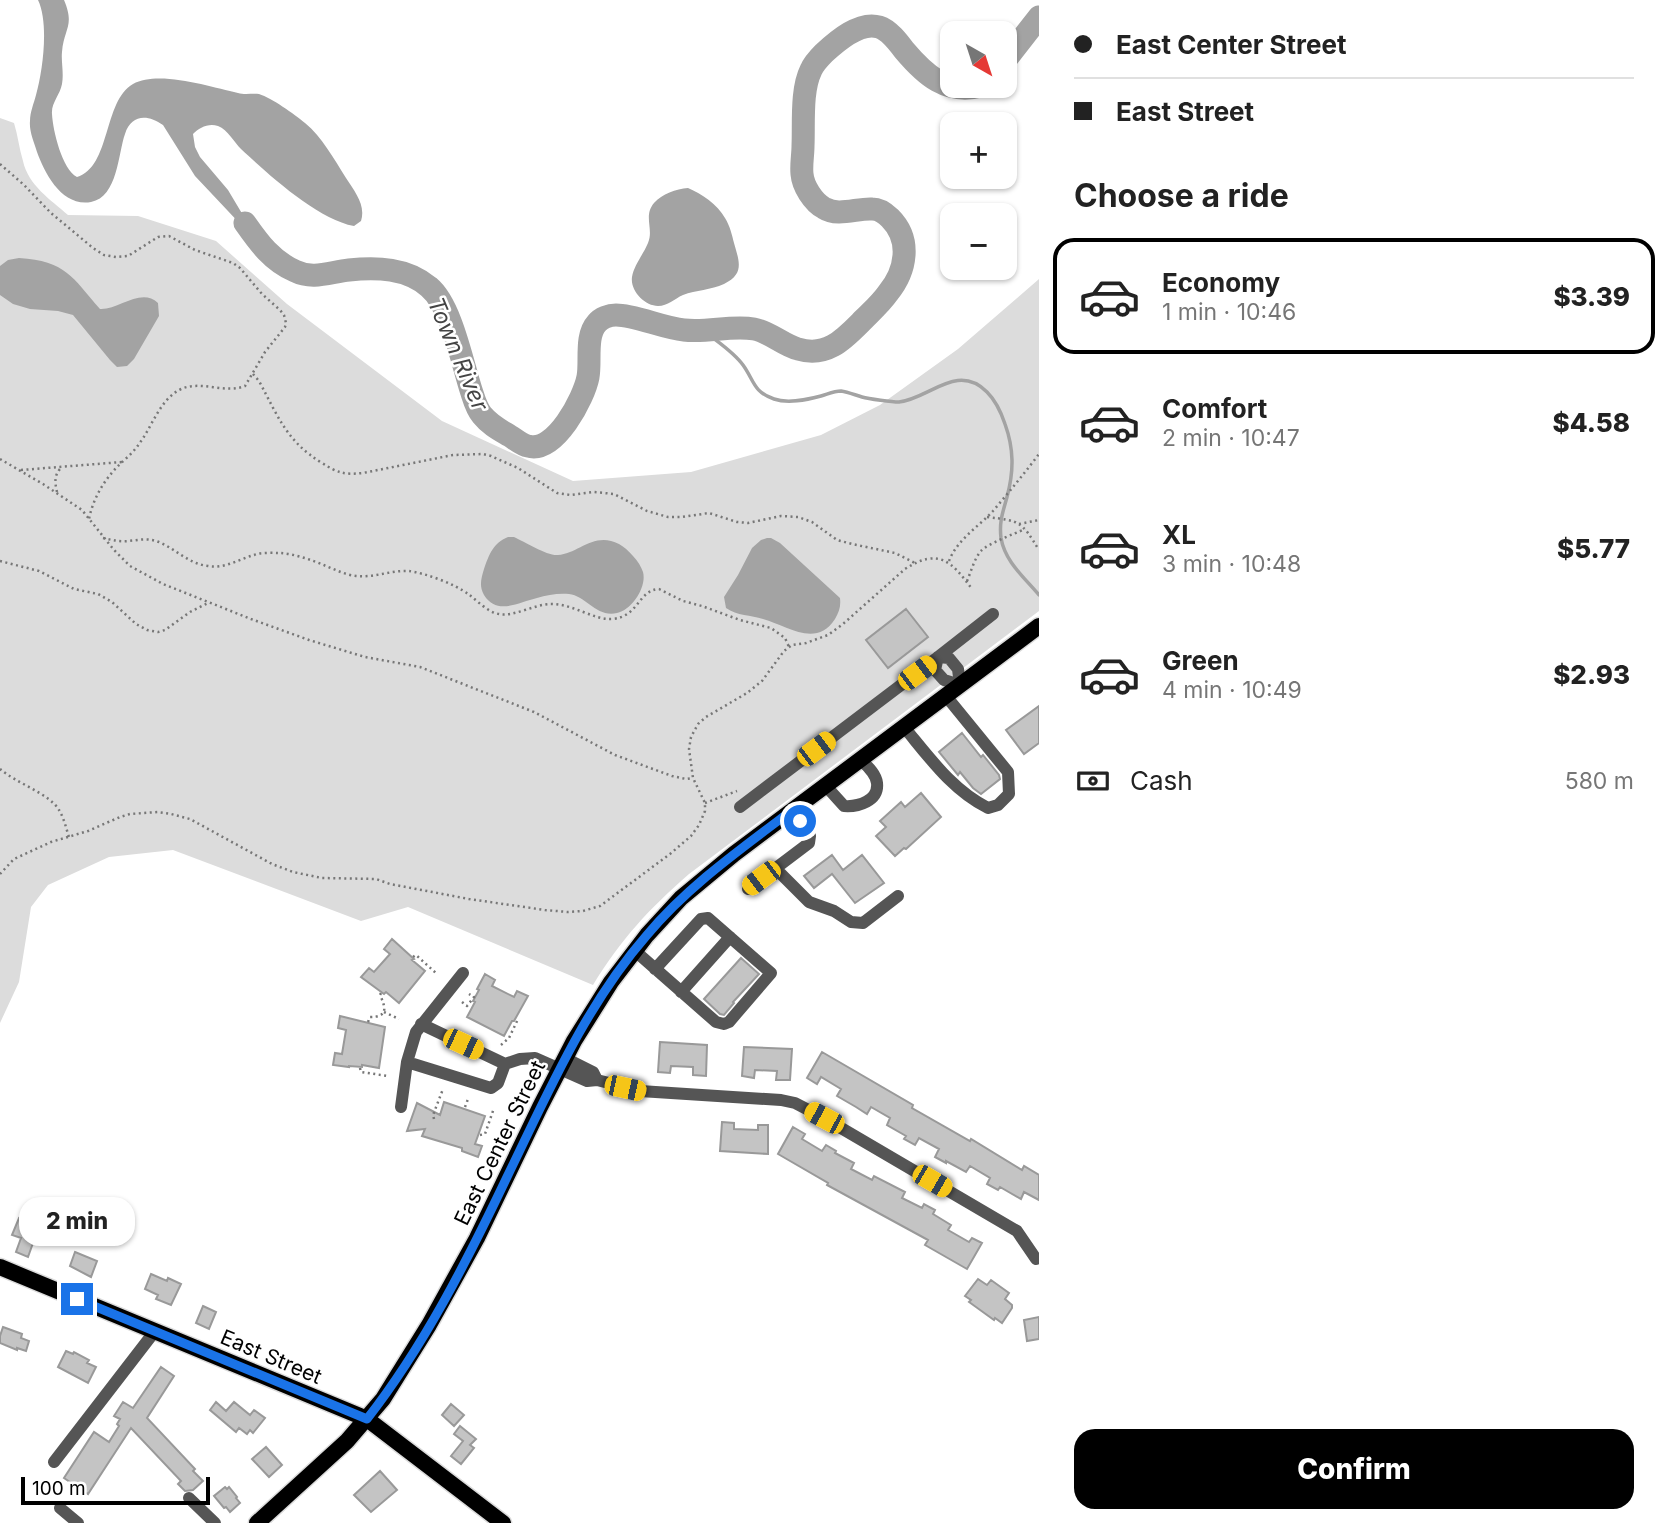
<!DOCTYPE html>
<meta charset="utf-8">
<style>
:root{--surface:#fff;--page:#f6f6f6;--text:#222;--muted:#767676;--line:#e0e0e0;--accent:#000}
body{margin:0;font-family:Inter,sans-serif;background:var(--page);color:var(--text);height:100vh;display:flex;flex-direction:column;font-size:26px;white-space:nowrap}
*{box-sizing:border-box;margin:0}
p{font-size:23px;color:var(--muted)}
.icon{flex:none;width:38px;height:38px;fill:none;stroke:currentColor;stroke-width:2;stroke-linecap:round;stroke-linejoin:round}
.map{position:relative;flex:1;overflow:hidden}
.panel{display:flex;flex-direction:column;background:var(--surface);width:630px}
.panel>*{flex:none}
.guide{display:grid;align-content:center;height:154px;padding:0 35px;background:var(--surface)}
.needle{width:46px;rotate:141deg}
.controls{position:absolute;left:940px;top:21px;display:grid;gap:14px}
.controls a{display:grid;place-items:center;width:77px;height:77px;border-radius:14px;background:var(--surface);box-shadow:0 2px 5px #0004;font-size:35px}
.scale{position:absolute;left:21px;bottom:18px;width:189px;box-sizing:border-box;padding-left:7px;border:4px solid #000;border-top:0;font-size:19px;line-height:24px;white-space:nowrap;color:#000;-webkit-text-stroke:5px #fff;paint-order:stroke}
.end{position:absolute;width:32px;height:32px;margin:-16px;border:9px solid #1a73e8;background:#fff;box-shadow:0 0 0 4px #fff}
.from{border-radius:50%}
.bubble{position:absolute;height:49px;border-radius:21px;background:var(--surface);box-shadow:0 2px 5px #0004;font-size:23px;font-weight:800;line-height:49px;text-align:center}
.car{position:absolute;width:21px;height:42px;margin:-21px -10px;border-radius:9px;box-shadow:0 0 5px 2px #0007;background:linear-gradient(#f5c518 24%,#345 0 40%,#f5c518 0 76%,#345 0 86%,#f5c518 0)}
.guide b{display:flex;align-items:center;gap:24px;height:66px;font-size:26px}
.guide b+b{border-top:2px solid var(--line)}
.guide i{width:18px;height:18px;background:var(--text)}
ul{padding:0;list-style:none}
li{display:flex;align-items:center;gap:21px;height:116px;margin:0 14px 10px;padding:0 21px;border:4px solid transparent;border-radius:21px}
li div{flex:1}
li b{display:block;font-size:26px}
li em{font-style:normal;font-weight:800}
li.on{border-color:var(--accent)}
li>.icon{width:63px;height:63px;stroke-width:1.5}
h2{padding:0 35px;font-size:32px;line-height:84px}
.pay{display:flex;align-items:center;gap:18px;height:77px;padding:0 35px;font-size:26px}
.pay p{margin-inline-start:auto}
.action{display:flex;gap:14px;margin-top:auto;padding:14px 35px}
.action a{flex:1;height:80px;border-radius:21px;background:var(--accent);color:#fff;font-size:28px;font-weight:800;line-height:80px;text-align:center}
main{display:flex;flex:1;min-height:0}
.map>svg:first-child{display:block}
.green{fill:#dcdcdc}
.water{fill:#a3a3a3}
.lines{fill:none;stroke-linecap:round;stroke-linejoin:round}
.stream{stroke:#a3a3a3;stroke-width:3.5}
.river{stroke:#a3a3a3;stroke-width:23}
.building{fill:#c4c4c4;stroke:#999;stroke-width:2}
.major-casing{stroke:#dbdbdb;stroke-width:19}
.path{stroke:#777;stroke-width:2.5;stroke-dasharray:2 3.5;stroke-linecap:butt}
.minor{stroke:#555;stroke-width:12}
.major{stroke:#000;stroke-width:16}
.route{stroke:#1a73e8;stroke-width:9}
.labels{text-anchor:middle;stroke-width:5;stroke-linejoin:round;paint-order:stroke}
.street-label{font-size:21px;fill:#000;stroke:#fff}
.water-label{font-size:23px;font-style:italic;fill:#444;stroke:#fff}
</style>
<main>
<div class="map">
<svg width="1039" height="1523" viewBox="0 0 1039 1523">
<rect width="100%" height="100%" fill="#fff"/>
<path class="green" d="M0,118l14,5c4,13 5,25 9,38 5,24 28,39 45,54l70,1 78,25 71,63 155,117 131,60 118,-9 130,-37 59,-30 78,-56 81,-70v332l-350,263c-40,35 -68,65 -96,111l-185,-78 -47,14 -188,-71 -64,7 -61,28 -17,22 -12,75 -19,41z"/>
<path class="water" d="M38,0h26c11,26 0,28 -2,52 -1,10 2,21 0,32 -2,11 -11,19 -10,30 1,17 10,55 25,63 34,-10 26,-76 56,-93 26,-14 77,3 105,9 7,2 15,0 21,1 13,4 35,20 46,29 17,14 29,36 41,55 9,14 20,27 15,43l-7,5c-37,-7 -86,-52 -113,-77 -7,-7 -13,-19 -23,-23 -10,-3 -19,2 -25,8l2,13 5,10 28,33 34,57 -67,-71 -32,-51c-15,-11 -32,-11 -38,9 -7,19 -7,63 -34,68 -29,5 -46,-28 -54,-50 -3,-10 -8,-21 -7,-31 0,-9 4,-18 6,-26 7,-25 13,-72 2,-95z
M688,188c14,6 29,16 37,30 5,8 7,17 9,25 5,18 11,31 -10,41 -13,6 -28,6 -41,11 -9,4 -15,11 -25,11 -13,0 -28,-15 -26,-29 2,-12 11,-22 16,-34 6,-14 -5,-27 6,-40 8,-9 22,-14 34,-15z
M19,258c47,3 53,19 81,51 19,1 41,-22 58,-6l1,13 -25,43 -7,7 -10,1 -7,-7 -37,-45 -15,-4 -28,-2 -17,-5 -13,-9v-29l8,-6z
M508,537h6c11,5 33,19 44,18 20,-1 36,-24 61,-11 9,5 21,18 24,28 4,15 -11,38 -26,41 -20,5 -31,-17 -48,-19 -11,-1 -22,1 -32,4 -18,4 -40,18 -53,-3 -5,-9 -3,-16 0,-26 5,-14 9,-26 24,-32z
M767,538h4l9,5 60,55c1,9 -1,14 -5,21 -19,30 -49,6 -72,0 -12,-4 -26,-3 -37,-11l-2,-11 14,-22 14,-27 9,-8z"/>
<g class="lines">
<path class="stream" d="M703,330c13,11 30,21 40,35 11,15 10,27 31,34 14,5 32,1 47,-3 7,-2 13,-5 20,-5 7,1 14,4 21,6 7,2 30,5 37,5 30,-3 58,-40 88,-10 9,9 14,20 18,32 9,25 9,47 2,73 -4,15 -8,24 -6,41 4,24 24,40 38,57"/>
<path class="river" d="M1004,62l35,-45
M245,223c14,20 27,38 50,48 18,9 35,1 54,-1 28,-3 58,-2 80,17 22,18 33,75 42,103 3,9 5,18 11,25 8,10 18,15 28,21 5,3 12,9 18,10 27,8 56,-48 60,-69 3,-16 -3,-41 9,-54 4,-5 12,-8 19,-8 19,0 47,13 68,15 23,3 47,-5 70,-1 16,3 29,16 44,20 30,9 47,-11 66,-30 8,-8 17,-16 24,-26 18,-22 24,-53 2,-75 -5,-5 -10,-9 -18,-9 -15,-1 -34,8 -48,-1 -11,-6 -21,-22 -22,-34 -1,-9 1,-19 1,-28 1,-23 -2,-56 8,-76 3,-7 8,-12 13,-17 13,-12 36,-32 55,-26 10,3 19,15 25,23 21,25 43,45 77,36"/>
</g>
<path class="building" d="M906,609l22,28 -40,31 -22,-28z
M1039,706v37l-15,11 -18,-24z
M962,733l19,24 2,-2 16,20 1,4 -19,15 -8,-6 -13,-16 -2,3 -19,-23z
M921,793l20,24 -35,32 -2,-1 -9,8 -19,-20 10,-9 -6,-6 21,-19 4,5z
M832,855l11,15 19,-15 22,28 -29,20 -23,-29 -18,14 -10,-12z
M392,939l22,20 -2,1 13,11 -26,32 -13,-11 -2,2 -23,-17 8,-9 5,4 16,-18 -6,-5z
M741,958l18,16 -26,28 1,1 -10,12 -4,-1 -16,-15z
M485,974l10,6 -3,6 22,11 3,-6 11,5 -14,25h-2l-8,15 -37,-19 8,-15 -2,-1 6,-11 -2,-1z
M340,1016l45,11 -6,41 -17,-3v2l-13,-1v1l-16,-2 2,-12 7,1 4,-24 -8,-2z
M660,1042l47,3 -1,31 -13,-1v-8l-22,-1 -1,7 -12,-1z
M744,1047l48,2 -2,31h-14l1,-9 -22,-1 -1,8 -12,-2z
M822,1052l91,53 -1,3 58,33 1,-2 51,31 2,-4 15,9v25l-15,-8 -3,7 -21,-12 -2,3 -11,-6 3,-6 -20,-12 -4,6 -20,-11v2l-11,-6 4,-8 -20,-11 -4,7 -11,-6 2,-3 -19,-11 3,-7 -19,-11 -4,7 -11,-7 -19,-11 4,-7 -20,-12 -4,7 -10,-6z
M444,1102l41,14 -10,28 7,2 -4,11 -16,-6v-3l-40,-12 3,-7 -18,2 10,-28 23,12z
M722,1122l12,1v6l24,1v-5h10v29l-48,-3z
M793,1127l12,7 -3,5 20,12 4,-6 10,6 -1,2 19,10 -3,6 21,11 2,-4 31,16 -3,6 20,10 2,-4 11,6 -2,4 18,11 -3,5 21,12 3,-4 10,5 -15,26 -42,-24 3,-5 -101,-55 1,-2 -50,-29z
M19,1218l20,8 -11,31 -12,-5 5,-14 -9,-3z
M75,1252l22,9 -6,16 -21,-11z
M151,1274l16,7 1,-3 13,6 -10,21 -15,-6 2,-4 -13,-6z
M978,1279l9,6 4,-5 18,13 -4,6 7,6v3l-10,15 -7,-5 -1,2 -25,-18 2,-2 -6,-4z
M203,1306l13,6 -7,17 -13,-6z
M1039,1317v22l-12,2 -3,-21z
M3,1327l19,7 -1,4 8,3 -3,10 -9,-3v2l-17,-7v-7z
M66,1351l7,3 1,-2 15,8 -2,3 9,4 -8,16 -30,-16z
M161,1367l13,9 -27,42 48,51 -2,2 10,10 -10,9 -8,1 -7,-7 3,-3 -50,-53 -43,66 -24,-16 30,-46 15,10 10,-16 -2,-2 3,-5 -6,-3 9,-14 10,6z
M216,1402l10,9 8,-9 16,13 4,-5 11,8 -12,15 -3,-3 -3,4 -8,-6 -3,4 -26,-22z
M451,1404l13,11 -10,11 -12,-11z
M460,1426l16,13 -6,6 4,3 -13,16 -10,-8 12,-15 -9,-7z
M266,1447l16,18 -13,12 -17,-18z
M380,1471l17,19 -26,22 -17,-17z
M225,1487l2,2 2,-2 8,10 -1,1 4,5 -10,9 -4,-5 -2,1 -10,-12z"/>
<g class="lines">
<g class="major-casing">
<path id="major" d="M0,1267l367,152 136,104
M257,1523l90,-82 36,-42 46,-74 48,-87 63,-131 34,-66 37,-59 36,-47 34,-37 53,-44 305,-228"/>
</g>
<path class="path" d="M0,164l24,21 27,28 42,35 11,7 12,2 12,-1 30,-19 11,-1 26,14 38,13 7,5 22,26 18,16 4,5 2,8 -1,4 -20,25 -20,34c-20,8 -44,-6 -64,3 -21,10 -29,38 -42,55 -6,9 -15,16 -22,23 -14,15 -24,32 -28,52
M253,374l6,7c19,35 27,60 63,82 16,10 22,12 41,10l90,-18 30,-1 8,2 27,12 39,25 13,2 24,-3 20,2 33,17 21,6h14l27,-4 28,9 11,1 33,-7 17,1 14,5 25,18 15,4 43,9 20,10
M0,459l43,25 39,26 32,40 16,16 33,18 88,35 58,21 56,17 55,10 114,45 81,43 57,21 14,3 7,-1
M21,470l101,-8
M57,492c-2,-9 -3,-16 3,-23
M987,517c34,4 34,4 52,33
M1019,524l20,-4
M103,538c9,2 17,4 26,3 9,-1 18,-3 27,0 18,6 32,23 52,25 17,3 31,-7 46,-11 8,-3 18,-2 26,-2 15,1 32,7 46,13 10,4 20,9 30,10 18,2 35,-6 53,-5 16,2 46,13 59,23 10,7 19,18 31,20 15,3 36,-10 52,-10 23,0 42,16 61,15 27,-2 26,-29 47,-30l24,12 19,5 38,14 31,8 14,10 4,9
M0,561l39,10 35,18 24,5 14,8 24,22 11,6 11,2 7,-2 25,-18 18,-9
M949,561c8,-21 29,-34 44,-50 16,-19 31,-37 46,-57
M967,581c4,-9 7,-22 14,-30 6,-7 33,-17 44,-22
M0,769c16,14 50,25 59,41 5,8 7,18 10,27
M705,803l32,-12
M0,874l14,-15 37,-17 37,-11 32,-14 10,-3 28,-2 13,2 19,5 82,45 21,8 29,6 54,1 14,5 79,15 76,11 23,2 15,-1 17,-5 70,-52 21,-18 8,-11 6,-14v-8l-12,-25 -4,-29 2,-12 7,-13 8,-7 41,-24 15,-12 22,-30 8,-6 14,-2 22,-8 15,-11 62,-55c34,-22 47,-7 67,20
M413,957l3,-2 21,19
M462,1002l5,4 7,-9 -5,-3
M384,1012l15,7
M368,1022l2,-5c18,0 16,-9 10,-22l1,-2
M501,1045l8,-7 9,-19
M360,1068l1,4 27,4
M465,1107l3,-8
M434,1119l-1,-4 10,-26
M480,1135l5,-1 9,-26"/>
<path class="minor" d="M938,657l11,1 9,11 2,16 -16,-5 -9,-10z
M904,727c25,30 48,63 84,81l10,-3 11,-11 -1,-22 -62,-76
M825,785l19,21c14,1 35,-5 33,-23 -1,-10 -11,-18 -17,-24
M740,807l198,-150 55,-43
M775,868l34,34 25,9 17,11 12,1 35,-27
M748,889l61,-46 1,-7 -1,-4 -18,-21
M634,950l82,72 8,2 5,-2 42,-49 -63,-55 -7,1 -46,50
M463,973l-47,59 -9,30 84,26 7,-5 7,-19 15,-5 15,-1 52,23 10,-1 43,11 141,9 14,3 29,15 193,113 19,28
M681,992l49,-55
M421,1024l84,40
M565,1058l28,14 4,8
M401,1107l6,-45
M54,1462l101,-131
M189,1498l26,25
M60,1508l18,15"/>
<use href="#major" class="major"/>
</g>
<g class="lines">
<path class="route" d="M77,1299l290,120c57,-73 100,-158 140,-242 41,-84 78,-171 140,-242 41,-49 94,-86 144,-124l9,10"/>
</g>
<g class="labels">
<g class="street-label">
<text transform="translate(500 1143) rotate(-64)" y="7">East Center Street</text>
<text transform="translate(271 1357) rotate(23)" y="7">East Street</text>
</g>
<g class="water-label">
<text transform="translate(458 354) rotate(67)" y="8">Town River</text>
</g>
</g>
</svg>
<div class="controls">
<a><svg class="needle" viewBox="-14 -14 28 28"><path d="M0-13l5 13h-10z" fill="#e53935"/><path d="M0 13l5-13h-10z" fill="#767676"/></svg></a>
<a>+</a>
<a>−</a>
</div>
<div class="scale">100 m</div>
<i class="end from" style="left:800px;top:821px"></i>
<i class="end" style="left:77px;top:1299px"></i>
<div class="bubble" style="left:19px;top:1197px;width:116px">2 min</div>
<i class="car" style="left:917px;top:673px;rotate:53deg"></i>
<i class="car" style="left:816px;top:749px;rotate:53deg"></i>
<i class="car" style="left:761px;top:878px;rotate:233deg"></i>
<i class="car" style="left:463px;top:1044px;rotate:115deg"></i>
<i class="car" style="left:625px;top:1088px;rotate:102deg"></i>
<i class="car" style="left:824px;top:1118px;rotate:298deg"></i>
<i class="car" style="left:932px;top:1181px;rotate:120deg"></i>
</div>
<section class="panel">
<div class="guide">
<b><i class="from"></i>East Center Street</b>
<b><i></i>East Street</b>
</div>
<h2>Choose a ride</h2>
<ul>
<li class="on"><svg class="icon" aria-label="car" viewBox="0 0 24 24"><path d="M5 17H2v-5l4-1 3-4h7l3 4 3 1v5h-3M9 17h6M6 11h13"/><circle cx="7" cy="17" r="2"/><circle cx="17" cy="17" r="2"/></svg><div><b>Economy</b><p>1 min · 10:46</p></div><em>$3.39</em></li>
<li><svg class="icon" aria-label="car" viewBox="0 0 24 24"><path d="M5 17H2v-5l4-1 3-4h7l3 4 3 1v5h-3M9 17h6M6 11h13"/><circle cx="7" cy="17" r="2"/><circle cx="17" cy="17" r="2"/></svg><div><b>Comfort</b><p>2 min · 10:47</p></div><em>$4.58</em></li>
<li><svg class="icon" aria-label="car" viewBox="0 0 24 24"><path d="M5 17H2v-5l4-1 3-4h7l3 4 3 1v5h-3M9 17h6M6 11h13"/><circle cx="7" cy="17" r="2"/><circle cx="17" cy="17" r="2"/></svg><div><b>XL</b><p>3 min · 10:48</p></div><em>$5.77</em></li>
<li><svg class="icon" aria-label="car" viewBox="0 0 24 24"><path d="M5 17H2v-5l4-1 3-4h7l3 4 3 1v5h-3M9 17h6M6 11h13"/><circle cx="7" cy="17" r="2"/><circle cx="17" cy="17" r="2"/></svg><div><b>Green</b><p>4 min · 10:49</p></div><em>$2.93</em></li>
</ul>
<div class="pay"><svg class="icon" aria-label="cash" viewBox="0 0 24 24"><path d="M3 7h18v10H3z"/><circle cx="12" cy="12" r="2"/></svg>Cash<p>580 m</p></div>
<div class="action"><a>Confirm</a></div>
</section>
</main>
